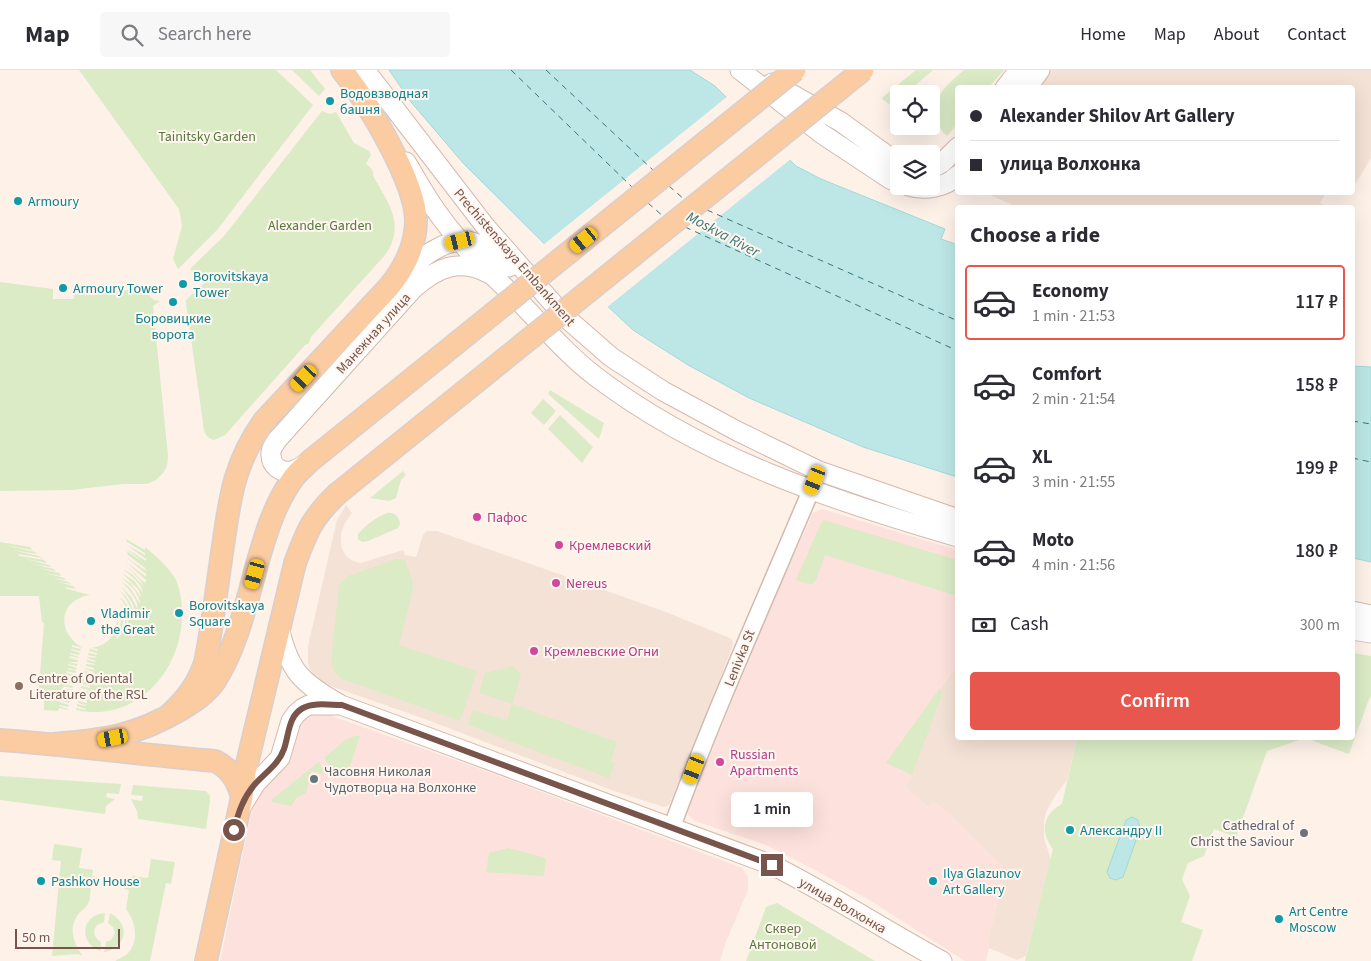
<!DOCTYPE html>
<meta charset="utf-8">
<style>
:root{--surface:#fff;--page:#f7f7f7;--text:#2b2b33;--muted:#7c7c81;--line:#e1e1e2;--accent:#e7574d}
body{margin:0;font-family:"Source Sans 3",sans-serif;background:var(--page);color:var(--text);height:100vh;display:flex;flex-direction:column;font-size:19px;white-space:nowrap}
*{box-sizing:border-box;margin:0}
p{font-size:16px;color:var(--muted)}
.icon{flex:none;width:28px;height:28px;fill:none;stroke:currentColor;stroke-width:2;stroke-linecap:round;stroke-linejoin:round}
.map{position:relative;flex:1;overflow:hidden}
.drawer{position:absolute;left:955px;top:135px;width:400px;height:535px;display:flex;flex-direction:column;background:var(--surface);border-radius:5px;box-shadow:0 5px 20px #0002}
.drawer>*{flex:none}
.top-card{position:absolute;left:955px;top:15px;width:400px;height:110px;border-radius:5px;box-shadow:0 5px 20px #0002;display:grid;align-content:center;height:110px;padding:0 15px;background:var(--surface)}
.fabs{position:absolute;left:890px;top:15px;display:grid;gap:10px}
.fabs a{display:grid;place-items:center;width:50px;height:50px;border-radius:5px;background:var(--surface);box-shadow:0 5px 20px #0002;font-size:25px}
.scale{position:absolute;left:15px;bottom:12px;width:105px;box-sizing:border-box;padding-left:5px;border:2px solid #78544b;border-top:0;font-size:14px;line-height:18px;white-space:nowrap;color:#78544b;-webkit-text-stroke:4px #fff6ef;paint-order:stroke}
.end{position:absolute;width:22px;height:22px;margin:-11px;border:6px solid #78544b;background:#fff;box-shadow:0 0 0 2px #fff}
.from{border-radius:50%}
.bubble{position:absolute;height:35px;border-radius:5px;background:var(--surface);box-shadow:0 5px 20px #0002;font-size:16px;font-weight:600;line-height:35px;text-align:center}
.car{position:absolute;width:15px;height:30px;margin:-15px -8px;border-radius:6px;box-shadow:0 0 4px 1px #0007;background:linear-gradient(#f5c518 24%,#345 0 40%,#f5c518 0 76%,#345 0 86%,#f5c518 0)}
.top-card b{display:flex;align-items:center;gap:18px;height:48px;font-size:19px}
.top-card b+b{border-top:1px solid var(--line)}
.top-card i{width:12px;height:12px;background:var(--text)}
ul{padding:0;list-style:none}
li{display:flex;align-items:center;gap:15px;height:75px;margin:0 10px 8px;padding:0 5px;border:2px solid transparent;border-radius:5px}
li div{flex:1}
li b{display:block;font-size:19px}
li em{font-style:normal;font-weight:600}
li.on{border-color:var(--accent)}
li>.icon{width:45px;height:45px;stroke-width:1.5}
h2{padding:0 15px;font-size:22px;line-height:60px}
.pay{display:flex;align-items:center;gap:12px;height:55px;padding:0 15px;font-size:19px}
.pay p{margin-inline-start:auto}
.button{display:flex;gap:10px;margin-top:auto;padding:10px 15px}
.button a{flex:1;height:58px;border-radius:5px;background:var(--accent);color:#fff;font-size:20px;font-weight:600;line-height:58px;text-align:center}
header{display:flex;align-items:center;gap:30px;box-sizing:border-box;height:70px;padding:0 25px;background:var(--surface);border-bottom:1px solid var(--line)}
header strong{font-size:24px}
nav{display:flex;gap:28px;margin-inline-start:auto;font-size:18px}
.search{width:350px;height:45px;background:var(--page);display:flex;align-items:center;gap:12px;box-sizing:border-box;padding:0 18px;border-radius:5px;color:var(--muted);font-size:19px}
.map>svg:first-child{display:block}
.residential{fill:#f5e2d6}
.commercial{fill:#fde1dc}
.green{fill:#dbebc6}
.water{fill:#bce7e6;stroke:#a2d9d9}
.pier{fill:#fdf1e8}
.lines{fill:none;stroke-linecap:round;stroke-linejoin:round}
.ferry{stroke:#3b7576;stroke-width:1;stroke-dasharray:6 5;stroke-linecap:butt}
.tertiary-casing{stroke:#d2bab0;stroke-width:19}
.secondary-casing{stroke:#d5b9ad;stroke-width:21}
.primary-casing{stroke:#d9cfcd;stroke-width:24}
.tertiary{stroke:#fff;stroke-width:16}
.secondary{stroke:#fff;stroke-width:19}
.primary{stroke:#fbcba1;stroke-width:21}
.primary-bridge-casing{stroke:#d9cfcd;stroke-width:24;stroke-linecap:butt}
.primary-bridge{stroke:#fbcba1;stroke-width:21}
.route{stroke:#78544b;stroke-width:6}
.culture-dot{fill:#0f9aa8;stroke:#fff6ef;stroke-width:2}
.hotel-dot{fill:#d1479c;stroke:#fff6ef;stroke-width:2}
.education-dot{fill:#8d6e63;stroke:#fff6ef;stroke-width:2}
.worship-dot{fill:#6b7280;stroke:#fff6ef;stroke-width:2}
.labels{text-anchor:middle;stroke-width:4;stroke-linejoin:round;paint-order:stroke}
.culture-label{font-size:14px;fill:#0d838f;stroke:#fff6ef;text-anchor:start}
.park-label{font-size:14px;fill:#597840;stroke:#fff6ef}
.street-label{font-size:14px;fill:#78544b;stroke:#fff6ef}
.hotel-label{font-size:14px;fill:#b23c85;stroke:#fff6ef;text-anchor:start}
.education-label{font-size:14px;fill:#785e54;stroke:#fff6ef;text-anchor:start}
.worship-label{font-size:14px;fill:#5b616d;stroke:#fff6ef;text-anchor:start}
.water-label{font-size:15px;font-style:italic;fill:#3b7576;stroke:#fff6ef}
</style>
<header>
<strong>Map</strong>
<div class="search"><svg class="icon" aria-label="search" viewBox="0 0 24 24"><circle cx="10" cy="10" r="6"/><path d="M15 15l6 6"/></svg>Search here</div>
<nav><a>Home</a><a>Map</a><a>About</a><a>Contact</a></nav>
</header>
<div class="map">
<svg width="1371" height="891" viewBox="0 0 1371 891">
<rect width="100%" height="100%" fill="#fdf1e8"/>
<path class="residential" d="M1049,0h322v88l-15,25 -3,-2 -1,-93h-317z
M986,123h340l-6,10 6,3 -1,2h-306z
M346,435l6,8 -7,10 -4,10v8l1,8 4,7 7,5 8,2 42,-13 2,5 11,2 7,-22 4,-4h10l229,81 66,27 1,6 -35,90 -29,70 -5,2 -50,-16 -192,-73 -94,-33 -13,-7 -7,-14v-18l29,-126z
M957,595l1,73h119l-10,42 -12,16 -8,14 -3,11v17l7,22 -25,96 -9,4 -28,-12 -1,-7 16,-68 -98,-85 37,-95 -4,-4z"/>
<path class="commercial" d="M822,439l135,41v115l-18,23 4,5 -37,95 22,18 5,-6 18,15 50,50 3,8 -16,68 1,7 -3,13h-21l-96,-61 -52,-29 -51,-26 -71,-24 -7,-6 -1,-4 3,-8 86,-208 37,-82z
M321,642l173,62 248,94 6,9v13l-23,54 -5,17h-500l34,-161 49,-86z"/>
<path class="green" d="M79,0h197l37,35 -96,125 -39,39 -5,-10 9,-33 -3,-17z
M292,0h18l15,19 -6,7z
M916,0h17l-28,24h-6v5l-10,5 -7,-5 1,-2z
M964,0h40l-15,17 -31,1 -1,36 -10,12c-6,-5 -8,-10 -10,-17 -5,-23 11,-35 27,-49z
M322,41l8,3 6,-2 18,31 15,8 2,4 -5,9c4,4 8,5 7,12 16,28 33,49 12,79l-74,82 -2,6 -4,2 -80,90 -11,5c-6,-2 -8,-4 -10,-10l-18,-127v-3l18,-17 -14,-14 34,-33z
M0,212l53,7v10h21v-5l68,-5 12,11 6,1 -7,5 15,150 -1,10 -4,7 -7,7 -9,4h-24l-52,6 -71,1z
M550,320l54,33 -5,16 -51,-45z
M543,329l13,12 -12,14 -13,-12z
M560,345l33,32 -11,16 -34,-34z
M403,401l3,4 -5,5 -5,18 -7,3 -19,-3z
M387,443c8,-1 12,4 13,11l-2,4 -30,13 -6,1 -4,-3v-5c8,-9 18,-17 29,-21z
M824,450l133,40v36l-132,-41 -9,25 -3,4h-4l-13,-4 25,-57z
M126,469l19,11v-3c11,9 24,20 31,33 5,11 6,25 6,38 -2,55 -47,105 -106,92v-2l9,2 1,-1 -9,-3v-2l9,2v-1l-8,-2v-2l9,2v-2l-9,-2 1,-2 8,2 1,-1 -9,-3 1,-2 8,2 1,-1 -9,-2v-2l9,1v-1l-8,-2v-2l9,2v-2l-8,-2v-2l9,2v-2l-9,-1 1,-2 9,1v-1l-9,-2 1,-2 8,2 1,-2 -9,-2 1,-2 8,2 1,-1 -9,-3v-1l9,2v-2l-8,-2v-2l9,1v-1l-8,-2v-2l8,2 1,-1 -9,-3 1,-1 8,1 1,-1 -9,-2 1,-2 8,2v-2l-8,-2 1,-2 8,2v-2l-7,-1c17,-2 26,-14 26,-31l1,7 -2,15 2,-1 3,-18 -2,-9 4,7 -1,14c6,-10 2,-21 -3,-31l7,12 1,12c4,-10 -1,-20 -8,-28 9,5 10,15 12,23 2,-11 -4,-21 -11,-29 9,6 11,15 15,23l-2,-10 -12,-18 11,12 6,12c0,-12 -10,-21 -17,-29l9,7 10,16c0,-11 -11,-20 -19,-27l9,6 12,15 -4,-9 -16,-16 12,8 9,12c-1,-10 -12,-17 -20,-24l10,6 11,12 -4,-7 -16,-16 21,19 1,-3 -21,-19 21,16v-3l-20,-17 20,14 -1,-3 -17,-13 -1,-4 18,13 -18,-15 19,12v-2l-19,-14 18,10v-2l-18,-11z
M0,472l30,5 2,3 -27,-5 30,7 2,2 -25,-4 27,6 3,2 -24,-4 2,2 24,4 3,3 -22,-4 24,6 3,2 -20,-3 22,5 2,2 -18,-3 21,5 2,3 -16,-3 19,5 2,2 -14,-2 16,4 3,2 -13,-2 15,4 3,3 -11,-2 2,2 23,6c-32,5 -34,38 -7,53l-11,-3v2l9,2 -1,2 -9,-2v1l9,3 -1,2 -9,-2v1l9,3v1l-9,-2 -1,2 9,2v2h-10l9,2v2l-9,-2v1l9,3 -1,2 -8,-2 -1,1 9,2 -1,2 -8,-2 -1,2 9,2v2l-9,-2 -1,1 9,3v2l-9,-2v1l8,3v1l-8,-2 -1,2 9,2 -1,2 -8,-2 -1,2 9,2 -1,2 -8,-2 -1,1 9,3v2l-9,-2v1l8,2v2l-9,-2v2l9,2 -1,2 -8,-2 -1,1 9,3 -1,2 -8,-2 -1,1 9,3v1l-9,-2 -1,3 -14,-1v-21l-5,-1 5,-65 -2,-1 -3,-26h-39z
M396,489l9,1 7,20 1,9 -14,56 78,26 -17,50 -118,-42 -8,-7 -3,-11 8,-76 9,-9z
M1353,583l18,3v41l-2,2 -20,55 -44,-16 -38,13 -31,86 -22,-8 -10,27 -16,7 -6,16 8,17 -9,26 22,8 -11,31h-167l28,-112c-13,-17 -11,-34 9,-45l15,-66h275z
M513,596l8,9 -9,29 105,38 -6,19 4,2 -6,15 -103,-38 -38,-16 5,-14 34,10 5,-16 -33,-11 6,-20z
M939,619l4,4 -31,82 -26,-12z
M355,666h5l-14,43 -14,-4v-6l-8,-11 21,-18z
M319,692l5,9v3l-13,-3 -5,22 -9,4 -6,9 -19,-4 -1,-2z
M0,706l121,8 -2,10 -12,-1 -1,4 9,2 -9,7 -1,8 -105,-14z
M133,715l73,6 4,5v4l-4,29 -68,-10 -1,-8 -6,-12 11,2 1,-5 -12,-1z
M54,774l28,4 -3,20 14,2 -1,6 6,1 -1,8h-6c-1,5 0,15 -3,19 -3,5 -8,7 -11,12 -9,14 -3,28 6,40l-5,-2 -26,2 9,-95 -9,-1z
M509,778l37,10 -2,18 -58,-4 3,-19z
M151,789l24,3 -4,22 -5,-1 -16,78h-35c3,-2 8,-4 11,-6 14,-12 10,-33 0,-46l3,-19 -5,-1 1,-8 7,1v-6l16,2z
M777,833l98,58h-129l20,-54z
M105,843l-1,9 -7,3c-5,6 -3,13 4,17l-1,9c-22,-9 -19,-36 5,-38z
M110,843c21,11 17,35 -6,39l2,-10 5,-2 4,-7 -2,-6 -5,-4z"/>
<path class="water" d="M389,0h301l25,16 81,80 25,13 124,50 -4,10 17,6 -1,232 -94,-30 -114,-49 -61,-33 -55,-35 -31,-29 -139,-138 -52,-61z
M1352,296l19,1v195l-18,-4z
M1132,747l6,3 2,9 -17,48 -7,3 -6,-2 -3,-6 19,-52z"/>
<path class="pier" d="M728,26l64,62 -186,150 -63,-63z"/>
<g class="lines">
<path class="ferry" d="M511,0l122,118
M546,0l108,101
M669,116l16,14
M648,133l16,14
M707,140l251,111
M685,157l273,124
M1352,351l19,3
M1352,388l19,4"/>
<g class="tertiary-casing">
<path id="tertiary" d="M672,757c44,-121 98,-238 147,-356"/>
</g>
<g class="secondary-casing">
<path id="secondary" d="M365,0l120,156 79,90 47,41 52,34 74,40 82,40 139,48
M740,0l82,64 68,45 9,4
M772,13l69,39 58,42
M1005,18l14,-18
M1027,18l13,-18
M406,92c11,18 21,37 34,54 22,31 50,57 77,83 25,26 48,54 78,77 106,81 235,124 363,161
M931,99l11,-6 16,-16
M908,116c17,5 37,2 50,-11
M397,210c19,-18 52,-49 80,-36 12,5 22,15 32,23
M309,392c-6,3 -12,8 -18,9 -10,2 -20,-5 -20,-16 -1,-5 3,-10 6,-15l136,-151c23,-21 47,-32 77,-15
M1352,541l19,4
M279,557c10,45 23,56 62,78l431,160c58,29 113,65 170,96
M1352,560l19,3
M241,737l15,-24 24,-25 11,-37 5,-7 7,-6 6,-3h29"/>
</g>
<g class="primary-casing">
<path id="primary" d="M167,647c18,-16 30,-31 38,-54 8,-39 12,-78 18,-117 7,-49 11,-83 41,-125l125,-134c15,-18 27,-42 27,-66 0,-39 -49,-120 -74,-151
M0,670c72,5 143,15 215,21 16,8 22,19 27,36
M54,674c51,-4 81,-8 126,-34 13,-8 26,-16 35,-29 21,-33 31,-76 41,-113 9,-32 18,-64 38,-91 5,-6 11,-11 16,-16l128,-103
M206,891l36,-164 3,-25 50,-209c12,-32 17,-45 42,-69"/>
</g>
<use href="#tertiary" class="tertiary"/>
<use href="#secondary" class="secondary"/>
<use href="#primary" class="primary"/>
<g class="primary-bridge-casing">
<path id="primary-bridge" d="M438,288l357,-288
M337,424l526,-424"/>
</g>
<use href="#primary-bridge" class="primary-bridge"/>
</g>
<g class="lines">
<path class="route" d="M234,760c4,-17 9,-32 21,-46 10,-11 24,-20 29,-35 5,-14 4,-33 19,-41 11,-6 27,-3 39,-3l430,160"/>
</g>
<g class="culture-dot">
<circle cx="330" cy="31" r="5"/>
<circle cx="18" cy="131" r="5"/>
<circle cx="183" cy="214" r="5"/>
<circle cx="63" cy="218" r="5"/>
<circle cx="173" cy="232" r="5"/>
<circle cx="179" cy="543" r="5"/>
<circle cx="91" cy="551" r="5"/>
<circle cx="1070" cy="760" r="5"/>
<circle cx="41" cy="811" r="5"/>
<circle cx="933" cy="811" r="5"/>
<circle cx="1279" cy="849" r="5"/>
</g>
<g class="hotel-dot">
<circle cx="477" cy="447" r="5"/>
<circle cx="559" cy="475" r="5"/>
<circle cx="556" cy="513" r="5"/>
<circle cx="534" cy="581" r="5"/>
<circle cx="720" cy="692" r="5"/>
</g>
<circle class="education-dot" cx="19" cy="616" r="5"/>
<g class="worship-dot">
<circle cx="314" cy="709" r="5"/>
<circle cx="1304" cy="763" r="5"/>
</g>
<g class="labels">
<g class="culture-label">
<text x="340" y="28">Водовзводная<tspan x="340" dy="16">башня</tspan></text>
<text x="28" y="136">Armoury</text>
<text x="193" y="211">Borovitskaya<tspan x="193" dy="16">Tower</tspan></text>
<text x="73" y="223">Armoury Tower</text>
<text x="173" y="253" text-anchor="middle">Боровицкие<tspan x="173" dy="16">ворота</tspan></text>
<text x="189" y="540">Borovitskaya<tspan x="189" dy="16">Square</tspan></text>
<text x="101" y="548">Vladimir<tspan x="101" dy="16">the Great</tspan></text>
<text x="1080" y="765">Александру II</text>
<text x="943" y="808">Ilya Glazunov<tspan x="943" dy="16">Art Gallery</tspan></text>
<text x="51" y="816">Pashkov House</text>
<text x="1289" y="846">Art Centre<tspan x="1289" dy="16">Moscow</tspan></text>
</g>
<g class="park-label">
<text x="207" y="71">Tainitsky Garden</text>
<text x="320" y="160">Alexander Garden</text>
<text x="783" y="863">Сквер<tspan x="783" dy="16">Антоновой</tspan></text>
</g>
<g class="street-label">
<text transform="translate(515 187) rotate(49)" y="5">Prechistenskaya Embankment</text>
<text transform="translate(373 263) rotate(-48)" y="5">Манежная улица</text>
<text transform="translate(739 588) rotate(-68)" y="5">Lenivka St</text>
<text transform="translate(843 835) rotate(30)" y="5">улица Волхонка</text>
</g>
<g class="hotel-label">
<text x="487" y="452">Пафос</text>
<text x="569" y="480">Кремлевский</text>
<text x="566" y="518">Nereus</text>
<text x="544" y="586">Кремлевские Огни</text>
<text x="730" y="689">Russian<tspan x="730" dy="16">Apartments</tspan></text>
</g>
<g class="education-label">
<text x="29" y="613">Centre of Oriental<tspan x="29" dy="16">Literature of the RSL</tspan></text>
</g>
<g class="worship-label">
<text x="324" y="706">Часовня Николая<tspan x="324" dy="16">Чудотворца на Волхонке</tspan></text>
<text x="1294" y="760" text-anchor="end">Cathedral of<tspan x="1294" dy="16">Christ the Saviour</tspan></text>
</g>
<g class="water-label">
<text transform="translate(723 164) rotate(28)" y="5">Moskva River</text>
</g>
</g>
</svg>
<div class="fabs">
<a><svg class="icon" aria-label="locate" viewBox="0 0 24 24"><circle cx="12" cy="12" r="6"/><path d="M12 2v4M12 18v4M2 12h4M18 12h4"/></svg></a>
<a><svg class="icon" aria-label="layers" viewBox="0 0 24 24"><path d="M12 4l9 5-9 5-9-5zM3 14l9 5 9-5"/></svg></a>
</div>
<div class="scale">50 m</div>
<i class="end from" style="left:234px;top:760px"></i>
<i class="end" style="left:772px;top:795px"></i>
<div class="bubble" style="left:731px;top:722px;width:82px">1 min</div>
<i class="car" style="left:584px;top:170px;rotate:231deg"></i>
<i class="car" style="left:460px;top:171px;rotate:256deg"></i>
<i class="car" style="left:304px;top:308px;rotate:223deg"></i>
<i class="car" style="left:815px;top:410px;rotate:202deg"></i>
<i class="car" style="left:255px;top:504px;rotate:196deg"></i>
<i class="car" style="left:113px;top:668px;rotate:260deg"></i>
<i class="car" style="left:694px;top:699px;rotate:201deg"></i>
<div class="top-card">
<b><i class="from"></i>Alexander Shilov Art Gallery</b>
<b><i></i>улица Волхонка</b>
</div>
<section class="drawer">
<h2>Choose a ride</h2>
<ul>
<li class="on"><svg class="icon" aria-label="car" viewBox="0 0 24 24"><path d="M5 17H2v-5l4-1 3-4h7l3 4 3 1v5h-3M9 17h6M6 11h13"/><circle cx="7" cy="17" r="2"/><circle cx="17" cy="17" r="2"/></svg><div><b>Economy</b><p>1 min · 21:53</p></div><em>117 ₽</em></li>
<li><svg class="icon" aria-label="car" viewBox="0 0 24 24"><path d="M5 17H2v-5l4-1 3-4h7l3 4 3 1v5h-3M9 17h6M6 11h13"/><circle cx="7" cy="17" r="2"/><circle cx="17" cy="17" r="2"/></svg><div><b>Comfort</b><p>2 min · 21:54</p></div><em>158 ₽</em></li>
<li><svg class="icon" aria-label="car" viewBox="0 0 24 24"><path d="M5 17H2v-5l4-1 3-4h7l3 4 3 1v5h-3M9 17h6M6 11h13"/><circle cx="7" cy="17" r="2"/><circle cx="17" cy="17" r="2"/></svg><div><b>XL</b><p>3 min · 21:55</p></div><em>199 ₽</em></li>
<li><svg class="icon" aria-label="car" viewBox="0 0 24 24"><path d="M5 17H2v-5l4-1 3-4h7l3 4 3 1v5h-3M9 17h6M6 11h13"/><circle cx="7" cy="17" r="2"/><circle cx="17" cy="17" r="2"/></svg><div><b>Moto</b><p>4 min · 21:56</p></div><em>180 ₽</em></li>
</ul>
<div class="pay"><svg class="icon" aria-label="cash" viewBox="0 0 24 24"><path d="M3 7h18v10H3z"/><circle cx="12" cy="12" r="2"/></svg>Cash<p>300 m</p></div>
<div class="button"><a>Confirm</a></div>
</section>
</div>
